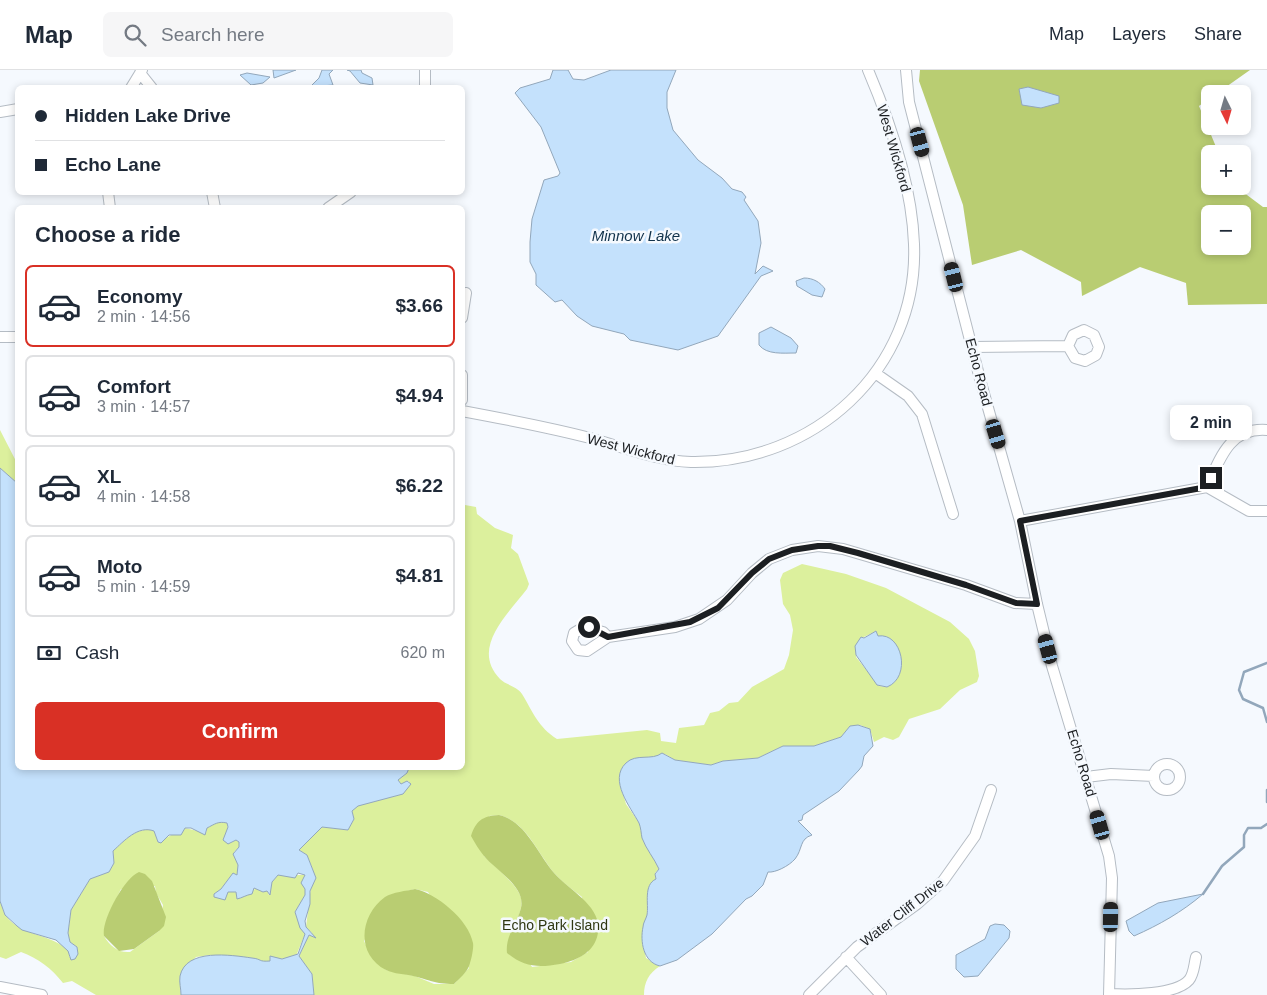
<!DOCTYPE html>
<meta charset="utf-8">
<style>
:root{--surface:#fff;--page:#f6f6f7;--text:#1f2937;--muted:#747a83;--line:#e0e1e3;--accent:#d93025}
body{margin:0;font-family:Helvetica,sans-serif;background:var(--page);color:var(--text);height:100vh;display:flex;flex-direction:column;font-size:19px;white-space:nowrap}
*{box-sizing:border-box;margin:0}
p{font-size:16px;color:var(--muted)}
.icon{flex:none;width:28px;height:28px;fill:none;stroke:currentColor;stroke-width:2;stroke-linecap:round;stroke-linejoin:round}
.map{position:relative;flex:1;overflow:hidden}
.side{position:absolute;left:15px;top:135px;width:450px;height:565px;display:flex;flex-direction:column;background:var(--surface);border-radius:8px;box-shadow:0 2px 8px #0003}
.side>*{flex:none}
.banner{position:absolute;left:15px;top:15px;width:450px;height:110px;border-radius:8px;box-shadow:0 2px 8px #0003;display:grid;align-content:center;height:110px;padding:0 20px;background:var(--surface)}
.needle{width:32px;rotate:175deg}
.buttons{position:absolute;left:1201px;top:15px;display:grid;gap:10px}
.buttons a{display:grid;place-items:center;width:50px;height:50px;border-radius:8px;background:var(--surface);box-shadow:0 2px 8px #0003;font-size:25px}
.end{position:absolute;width:22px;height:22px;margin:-11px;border:6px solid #1c1f22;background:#fff;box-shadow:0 0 0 2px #fff}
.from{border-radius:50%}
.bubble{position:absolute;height:35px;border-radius:8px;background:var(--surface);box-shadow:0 2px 8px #0003;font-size:16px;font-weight:800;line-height:35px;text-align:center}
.car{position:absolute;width:15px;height:30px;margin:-15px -8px;border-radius:6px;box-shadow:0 0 4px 1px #0007;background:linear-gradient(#222 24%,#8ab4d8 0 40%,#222 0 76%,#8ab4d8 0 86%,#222 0)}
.banner b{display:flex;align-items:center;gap:18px;height:48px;font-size:19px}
.banner b+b{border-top:1px solid var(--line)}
.banner i{width:12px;height:12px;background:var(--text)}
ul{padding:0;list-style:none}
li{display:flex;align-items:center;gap:15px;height:82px;margin:0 10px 8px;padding:0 10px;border:2px solid var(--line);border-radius:8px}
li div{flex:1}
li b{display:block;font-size:19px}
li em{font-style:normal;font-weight:800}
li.current{border-color:var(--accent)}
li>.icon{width:45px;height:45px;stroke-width:1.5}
h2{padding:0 20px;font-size:22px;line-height:60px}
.pay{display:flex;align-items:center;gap:12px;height:55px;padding:0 20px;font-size:19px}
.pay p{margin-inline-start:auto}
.cta{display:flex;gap:10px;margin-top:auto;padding:10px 20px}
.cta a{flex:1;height:58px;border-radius:8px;background:var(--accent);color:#fff;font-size:20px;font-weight:800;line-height:58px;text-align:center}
header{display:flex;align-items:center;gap:30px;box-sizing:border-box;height:70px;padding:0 25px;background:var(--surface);border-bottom:1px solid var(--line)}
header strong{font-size:24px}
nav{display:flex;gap:28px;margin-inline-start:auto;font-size:18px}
.search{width:350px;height:45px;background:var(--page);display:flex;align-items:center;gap:12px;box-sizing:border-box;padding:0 18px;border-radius:8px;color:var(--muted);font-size:19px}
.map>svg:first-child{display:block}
.green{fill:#dcf09d;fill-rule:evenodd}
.forest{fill:#b9cd72;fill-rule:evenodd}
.water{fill:#c4e1fc;stroke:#92a7bb}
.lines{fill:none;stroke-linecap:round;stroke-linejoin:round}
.stream{stroke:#92a7bb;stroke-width:2.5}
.street-casing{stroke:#b5bcc4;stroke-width:12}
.street{stroke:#fff;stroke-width:10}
.route{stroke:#1c1f22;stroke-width:6}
.labels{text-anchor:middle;stroke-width:5;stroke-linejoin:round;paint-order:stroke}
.street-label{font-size:14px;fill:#1c1f22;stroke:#f5f9fe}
.park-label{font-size:14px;fill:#2f3711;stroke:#f5f9fe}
.water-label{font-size:15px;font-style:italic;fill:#11324b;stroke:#f5f9fe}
</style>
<header>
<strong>Map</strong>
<div class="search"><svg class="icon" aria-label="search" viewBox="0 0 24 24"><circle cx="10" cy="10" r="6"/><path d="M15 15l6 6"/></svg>Search here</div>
<nav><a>Map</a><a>Layers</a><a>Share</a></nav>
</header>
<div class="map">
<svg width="1267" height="925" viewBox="0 0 1267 925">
<rect width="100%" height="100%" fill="#f5f9fe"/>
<path class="green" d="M0,360l17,33v20l-17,-15z
M465,435l11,2 1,7 18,14 18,7 -2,13 7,6 11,30 -2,5c-19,25 -57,59 -27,90 6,6 17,7 22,15 11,18 16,33 35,45l90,-9 13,3 1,8 15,2 3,-15 25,-3 6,-12 9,-2 10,-8 9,-1 14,-15 32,-18 5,-14 4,-25 -3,-15 -7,-11 -3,-24 3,-7 19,-9 44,10 40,14 64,34 19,17 6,12 4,25 -2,6 -17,8 -20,19 -31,10 -10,18 -6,3 -9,-3 -10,5 -4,-13 -10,-4 -13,5 -6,7 -27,9h-31l-25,12 -35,3 -12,4 -36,-5 -10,-6 -8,3 -17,1 -20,25 6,21 14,20 3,15 16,30 -4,4 1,6 -9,19v17l-5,22 4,21 14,8c-11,7 -16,16 -16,29h-330l-2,-21 -13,-18c5,-8 6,-18 13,-23l-6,-6 7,-57 -6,-15 -8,-5 23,-23 26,3 6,-11 -2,-8 5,-5 46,-12 6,-13 -8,3 -3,-4 9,-7 2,-5h53v-262zM876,561l2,5c25,0 33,41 9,51l-8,-1 -23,-29c0,-21 4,-17 20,-26zM499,745c27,6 39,39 56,59 8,9 18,16 27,23l6,55 -17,10 -39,5 -21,-35c4,-9 13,-23 10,-34 -3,-13 -27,-32 -37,-42l5,-40zM415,819l13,3 41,76 -15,16h-20l-19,-8 -29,-6 -14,-13 -8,-16 24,-45z
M217,752l10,1 3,20 6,-3 3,2v5l-5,5 4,13 -1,10 -7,2 -9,12 -7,5v3l17,-6 13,4 13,-7 6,4 4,-2 2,5 3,-13 6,-7h27v20l-10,17 10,22 -9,22 -35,7 -9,-5 -42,-3 -14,2 -15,16 -1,16 1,6h-85l-24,-14 -9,2c-11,-14 -25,-25 -42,-31l-15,7 -6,-2v-56c2,5 3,11 6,15 16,21 45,17 63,35v6l9,-3 -1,-7 -7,-5 -2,-9 3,-23 19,-31 19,-7 5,-9 -1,-12c11,-10 25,-26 41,-20l4,11 27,-14 21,5 1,-5zM155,816l1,7 7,12 -4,26 -29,21c-12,1 -20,-6 -26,-16l4,-20 13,-27z"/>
<path class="forest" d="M920,0h330l-34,24h-6v4l-11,8 20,48h-9v32h25l28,21h4v97l-79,1 -2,-22 -46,-16 -58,29 -1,-14 -60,-32 -49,15 -9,-60 -44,-124zM1210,144h32v32h-32z
M499,745c27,6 39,40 56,59 17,19 53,35 41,66 -6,15 -22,21 -36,24 -22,4 -36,3 -53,-11 -2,-17 10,-29 14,-45 5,-22 -26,-38 -37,-52 -5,-6 -9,-13 -13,-20 5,-15 11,-20 28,-21z
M139,802l6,2 7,7 14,36 -2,9 -5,5 -25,18 -15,2 -15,-15c-3,-15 20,-58 35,-64z
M415,819c21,4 54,31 58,54 1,5 -2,18 -4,23 -2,6 -10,13 -15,18 -20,0 -23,-4 -41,-8 -8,-2 -19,-2 -27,-6 -31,-16 -26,-55 -1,-73 8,-5 21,-6 30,-8z"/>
<path class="water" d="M273,0h23l-22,8z
M322,0h11l-4,4 4,11 -23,2 9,-9z
M347,0h14l1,3 10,5 1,7 -13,-2 -10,-12z
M553,0h15l5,9 11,1 27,-10h65l-9,22v16l6,22 25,30 24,18 10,11 10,3 4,5 -2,3 14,21 3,22 -6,31 8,-8 10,5 -12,5 -43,60 -40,14 -48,-10 -6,-6 -32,-8 -15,-10 -15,-16 -7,2 -19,-17v-11l-6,-12v-20l2,-23 12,-39 14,-4 2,-3 -19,-46 -26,-34 5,-5 30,-9z
M247,3l23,4 -7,6 -12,2 -11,-10z
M1028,17l31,9v7l-18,5 -19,-3 -3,-16z
M804,208c9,0 16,4 21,11l-3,8 -10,-2 -15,-9 -1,-5z
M771,257l20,11 7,8 -2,7c-13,0 -29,2 -37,-8v-12z
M0,398l17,15 1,285h391l-2,5 -9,7 3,4 6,-3 4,3 -8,10 -45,12 -6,5 2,8 -6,11 -26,-3 -23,23 8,5 9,23 -6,13v13l-5,17 1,6 10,11 -7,-3 -10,21 13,18 2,21h-133c0,-7 -2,-12 -1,-19 6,-28 51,-21 72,-18 10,1 6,4 18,3v-5l12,3 16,-5 7,-20 -5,-6 -5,-16 10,-17v-6l-4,-6 4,-8 -7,-2 -3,5 -17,-3 -6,7 -2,13 -3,-4 -4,1 -9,-4 -2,6c-6,1 -10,4 -15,5l-1,-7h-8l-3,8 -11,-3v-3l7,-5 12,-16 4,2 1,-10 -5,-11 6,-7v-5l-3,-2 -8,4 -5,-4 5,-13 -1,-4c-9,-2 -12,1 -20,5l-2,7 -14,-7h-6l-4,7h-12l-8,8 -3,-1 -4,-11c-16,-6 -30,10 -41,20l1,12 -5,9 -19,7 -19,31 -3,23 2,9 7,5 1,7 -3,5 -4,1 -3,-9 -12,-11 -34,-10 -5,-4 -12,-11 -5,-14z
M876,561l2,5c24,-4 34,41 9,51l-10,-2 -21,-30 -1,-9 6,-9 3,1z
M858,655l12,4 3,17 -9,10 -2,10 -3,4 -20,21 -36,24 -1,5 -4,1 14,14c-13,4 -9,14 -17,24 -6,7 -20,14 -27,13l-5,13 -11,11 -6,3 -34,35 -35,26 -17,6c-17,-4 -20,-25 -17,-39 0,-4 3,-8 4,-12 2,-11 -4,-30 9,-36l-1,-5 4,-5c-5,-11 -13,-20 -17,-31 -1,-5 -1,-10 -3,-15 -8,-15 -31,-43 -13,-60 10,-10 26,-2 36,-10l13,7 36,5 12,-4 35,-3 25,-12h31l27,-9 9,-11z
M1203,824c-21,18 -44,31 -69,42l-5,-5 -3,-10 32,-18z
M995,854l9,1 6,6 -1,7 -31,38 -14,1 -8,-8v-14l29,-16 5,-13z"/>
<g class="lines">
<path class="stream" d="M1267,593l-23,9 -5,18 4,9 20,9 4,14
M1267,720v12
M1203,824l19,-28 22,-19v-12l4,-7h13l6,-4"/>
<g class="street-casing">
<path id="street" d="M425,0v18
M906,0l3,32 72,281 39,138 17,83 15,62 57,190 3,22 -3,117
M140,3l12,15
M131,18l11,-18
M0,42l18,-3
M108,122l2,16
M212,122l3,16
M328,138l23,-16
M462,248l4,-25
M0,267h18
M972,277l96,-1 7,12 10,3 11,-6 3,-8 -5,-12 -10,-5 -11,5 -5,11
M875,303l33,23 14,18 31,100
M462,305v25
M462,341c43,8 86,16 128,27 33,9 67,23 101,24 122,2 228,-92 223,-218 -2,-59 -23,-120 -46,-174
M1207,417c13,-29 23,-60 60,-57
M1020,451l187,-34 42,24h18
M608,567l-5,-5 -19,-5 -10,6 -2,8 6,9 9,1 21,-14 67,-10 24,-8 28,-19 25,-27 17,-14 23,-9 26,-4 25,3 123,36 49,18 22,1
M1154 707a13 13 0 1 1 26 0a13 13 0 1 1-26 0Z
M1086,707l25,-3 43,2
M846,887l35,38
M0,917l42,8
M1109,924c21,1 67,1 80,-14 5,-6 5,-15 7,-23
M809,925l48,-48 60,-43 26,-23 32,-45 16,-46"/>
</g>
<use href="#street" class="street"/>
</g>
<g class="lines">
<path class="route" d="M589,557l19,10 82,-15 28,-14 34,-35 17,-14 23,-9 26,-4h12l28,7 108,32 50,18 21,1 -17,-83 187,-34 4,-9"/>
</g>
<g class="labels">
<g class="street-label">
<text transform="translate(894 78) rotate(74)" y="5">West Wickford</text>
<text transform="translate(979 302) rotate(75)" y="5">Echo Road</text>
<text transform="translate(631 379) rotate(14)" y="5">West Wickford</text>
<text transform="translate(1082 693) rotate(73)" y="5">Echo Road</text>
<text transform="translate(902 842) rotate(-38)" y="5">Water Cliff Drive</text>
</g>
<g class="park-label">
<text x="555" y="860">Echo Park Island</text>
</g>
<g class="water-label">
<text x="636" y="171">Minnow Lake</text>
</g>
</g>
</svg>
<div class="buttons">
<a><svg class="needle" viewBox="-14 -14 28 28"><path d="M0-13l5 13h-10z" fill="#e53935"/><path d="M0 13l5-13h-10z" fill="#747a83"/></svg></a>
<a>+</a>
<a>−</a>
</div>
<i class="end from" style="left:589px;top:557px"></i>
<i class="end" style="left:1211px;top:408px"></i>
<div class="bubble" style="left:1170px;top:335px;width:82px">2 min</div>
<i class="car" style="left:920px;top:72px;rotate:165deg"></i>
<i class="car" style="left:954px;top:207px;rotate:346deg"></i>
<i class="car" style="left:996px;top:364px;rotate:163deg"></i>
<i class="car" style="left:1048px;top:579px;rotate:345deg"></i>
<i class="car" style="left:1100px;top:755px;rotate:344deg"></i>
<i class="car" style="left:1111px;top:847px;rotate:1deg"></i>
<div class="banner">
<b><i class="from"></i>Hidden Lake Drive</b>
<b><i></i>Echo Lane</b>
</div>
<section class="side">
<h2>Choose a ride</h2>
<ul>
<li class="current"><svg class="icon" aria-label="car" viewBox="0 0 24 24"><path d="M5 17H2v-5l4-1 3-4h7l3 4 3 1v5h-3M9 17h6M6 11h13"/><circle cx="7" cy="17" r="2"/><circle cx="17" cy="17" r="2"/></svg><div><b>Economy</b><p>2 min · 14:56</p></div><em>$3.66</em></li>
<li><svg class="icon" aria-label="car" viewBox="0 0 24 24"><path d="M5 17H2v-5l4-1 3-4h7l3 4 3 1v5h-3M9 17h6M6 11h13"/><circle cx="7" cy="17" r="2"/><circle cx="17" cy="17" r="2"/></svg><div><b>Comfort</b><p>3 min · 14:57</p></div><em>$4.94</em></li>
<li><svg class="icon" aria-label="car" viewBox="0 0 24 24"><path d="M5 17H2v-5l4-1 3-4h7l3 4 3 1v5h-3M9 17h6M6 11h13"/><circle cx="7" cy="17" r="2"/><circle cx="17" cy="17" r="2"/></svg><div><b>XL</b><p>4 min · 14:58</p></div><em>$6.22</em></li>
<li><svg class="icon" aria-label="car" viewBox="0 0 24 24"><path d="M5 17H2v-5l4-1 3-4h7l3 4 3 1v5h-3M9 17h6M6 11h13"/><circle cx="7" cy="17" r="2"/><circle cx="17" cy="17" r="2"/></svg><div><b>Moto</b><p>5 min · 14:59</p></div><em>$4.81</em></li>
</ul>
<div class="pay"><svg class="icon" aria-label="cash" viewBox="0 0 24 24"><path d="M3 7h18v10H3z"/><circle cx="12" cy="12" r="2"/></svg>Cash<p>620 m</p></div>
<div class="cta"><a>Confirm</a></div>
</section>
</div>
